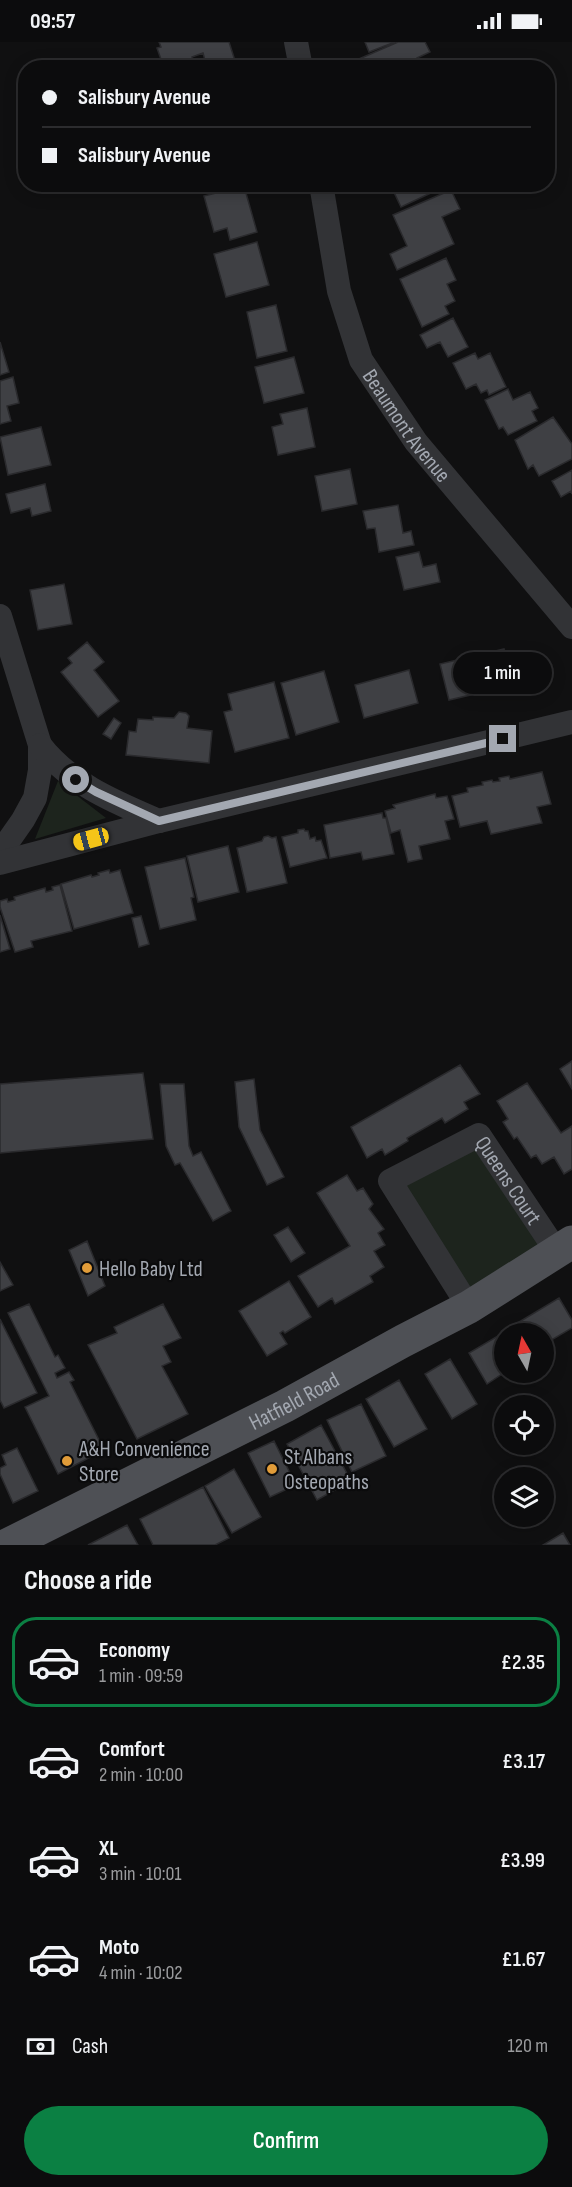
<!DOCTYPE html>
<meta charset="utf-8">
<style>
:root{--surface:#0c0c0d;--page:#151516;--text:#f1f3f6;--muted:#9a9b9d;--line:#2c2c2e;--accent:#0b8043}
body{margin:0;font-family:"Sofia Sans Condensed",sans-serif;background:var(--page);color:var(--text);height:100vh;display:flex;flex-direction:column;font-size:22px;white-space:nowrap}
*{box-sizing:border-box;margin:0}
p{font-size:20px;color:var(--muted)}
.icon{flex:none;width:33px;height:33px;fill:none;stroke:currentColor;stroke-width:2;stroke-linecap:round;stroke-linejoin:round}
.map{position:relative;height:1503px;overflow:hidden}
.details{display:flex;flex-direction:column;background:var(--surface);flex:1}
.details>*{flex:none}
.hud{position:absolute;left:18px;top:18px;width:537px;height:132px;border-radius:24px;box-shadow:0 3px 15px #0003,0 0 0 2px var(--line);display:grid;align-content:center;height:132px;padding:0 24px;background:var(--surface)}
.needle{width:39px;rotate:351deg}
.tools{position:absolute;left:494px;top:1281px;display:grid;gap:12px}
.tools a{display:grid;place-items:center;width:60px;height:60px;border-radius:50%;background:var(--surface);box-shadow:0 3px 15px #0003,0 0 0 2px var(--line);font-size:30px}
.end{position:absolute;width:27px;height:27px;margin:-14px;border:8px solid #a3a8b1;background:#111;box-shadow:0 0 0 3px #111}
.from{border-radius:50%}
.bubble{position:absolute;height:42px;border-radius:21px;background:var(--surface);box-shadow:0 3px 15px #0003,0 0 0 2px var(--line);font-size:20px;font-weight:600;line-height:42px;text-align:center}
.car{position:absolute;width:18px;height:36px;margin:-18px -9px;border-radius:8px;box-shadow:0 0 4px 2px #0007;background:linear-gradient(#f5c518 24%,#345 0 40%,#f5c518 0 76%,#345 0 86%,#f5c518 0)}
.hud b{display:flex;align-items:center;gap:21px;height:57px;font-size:22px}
.hud b+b{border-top:2px solid var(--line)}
.hud i{width:15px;height:15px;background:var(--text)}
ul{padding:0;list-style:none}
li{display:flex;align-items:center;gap:18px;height:90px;margin:0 12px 9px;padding:0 12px;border:3px solid transparent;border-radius:24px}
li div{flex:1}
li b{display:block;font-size:22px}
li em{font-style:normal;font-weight:600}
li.active{border-color:var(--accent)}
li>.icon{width:54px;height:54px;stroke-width:1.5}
h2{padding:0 24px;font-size:27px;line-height:72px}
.pay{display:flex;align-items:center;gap:15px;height:66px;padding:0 24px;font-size:22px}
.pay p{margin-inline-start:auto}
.action{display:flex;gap:12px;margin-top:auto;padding:12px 24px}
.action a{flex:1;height:69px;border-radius:36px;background:var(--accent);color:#fff;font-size:24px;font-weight:600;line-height:69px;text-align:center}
.status{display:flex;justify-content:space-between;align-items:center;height:42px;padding:0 30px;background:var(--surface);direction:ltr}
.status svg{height:16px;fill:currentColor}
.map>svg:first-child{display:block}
.green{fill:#1d241d}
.building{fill:#3f4044;stroke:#2a2a2d;stroke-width:1.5}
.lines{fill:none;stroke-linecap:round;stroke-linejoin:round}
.street{stroke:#323336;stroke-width:24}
.primary{stroke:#4e5055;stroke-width:33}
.route{stroke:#a3a8b1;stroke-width:8}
.poi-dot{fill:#e19c39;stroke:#0b0b0c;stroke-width:2}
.labels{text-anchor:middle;stroke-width:4.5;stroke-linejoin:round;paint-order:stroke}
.street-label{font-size:22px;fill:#a3a8b1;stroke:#0b0b0c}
.poi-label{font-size:22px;fill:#a3a8b1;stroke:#0b0b0c;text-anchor:start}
</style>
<div class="status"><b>09:57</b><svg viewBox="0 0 49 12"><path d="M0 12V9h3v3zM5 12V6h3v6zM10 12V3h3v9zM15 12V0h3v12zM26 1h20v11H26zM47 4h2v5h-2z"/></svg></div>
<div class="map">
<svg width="572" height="1503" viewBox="0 0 572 1503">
<rect width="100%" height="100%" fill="#101011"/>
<path class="green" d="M58,739l48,37 -71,21z
M470,1097l73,112 -81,47 -68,-116z"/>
<path class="building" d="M159,0h70l8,25 -30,1 -4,-15 -11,4 3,10 -31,1 -7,-20 4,-1z
M365,0h30l-26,10z
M398,0h27l5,10 -13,6 2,10h-57l-3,-9z
M395,142h55l-49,23 -10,-21z
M244,144l13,46 -27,8 -3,-12 -13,4 -10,-36z
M451,148l9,19 -18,8 12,27 -57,26 -7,-16 17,-8 -14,-31z
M257,200l12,43 -43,12 -12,-43z
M446,216l10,22 -9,4 8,17 -10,5 4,8 -27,13 -22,-48z
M276,263l11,46 -30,7 -10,-46z
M453,276l15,29 -20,10 -8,-15 -13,6 -7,-13z
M0,300l9,30 -9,3z
M475,311l3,6 12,-6 16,34 -17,8 -2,-5 -6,3 -5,-9 -10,5 -13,-26z
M294,315l10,36 -40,10 -9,-36z
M13,335l6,26 -12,3 4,15 -11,3v-43z
M508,347l5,11 17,-8 8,16 -6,3 5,10 -29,14 -5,-8 -4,2 -14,-29z
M307,366l8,39 -37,8 -6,-28 11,-3 -3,-10z
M553,375l19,27v15l-33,17 -6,-11 -5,4 -13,-29z
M41,385l10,38 -43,10 -8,-38z
M350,427l7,35 -35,7 -7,-35z
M572,428v24l-1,-3 -10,6 -9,-16z
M45,442l6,27 -19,5 -2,-8 -19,5 -5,-19z
M398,463l5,28 8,-2 3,14 -35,7 -4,-24 -8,1 -4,-18z
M419,510l4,15 13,-3 4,18 -36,8 -8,-33z
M64,542l8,40 -34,6 -8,-40z
M87,600l17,20 -10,8 25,31 -21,16 -37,-45 11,-9 -4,-5z
M504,607l3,15 27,-7 5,22 -90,21 -9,-36z
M409,628l9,33 -54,15 -9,-33z
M324,629l15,51 -43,13 -15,-52z
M274,640l15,56 -54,14 -11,-40 8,-2 -4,-16z
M179,670l7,1 3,3 -2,12 25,3 -3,32 -83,-8 3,-24 7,1 2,-13 15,1v-3l21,1z
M114,676l7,5 -10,16 -8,-5z
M542,730l9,32 -14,3 5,16 -51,11 -4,-13 -27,6 -8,-31 16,-4 -1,-4 16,-3 -1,-3 10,-2 1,2 7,-1 -1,-3 10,-2 1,3z
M435,752l1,4 11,-2 7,23 -9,2 5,18 -31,7 3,13 -14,3 -8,-32 -9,3 -6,-22 10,-3 -2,-3z
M382,771l1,5h3l8,36 -31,6 -2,-8 -31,6 -6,-33z
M304,787l1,2h3l2,8 5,-2 1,4 5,-1 6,18 -37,9 -8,-30 16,-4v-3z
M268,794l4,2 4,-1 11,46 -40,9 -10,-44 25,-7 2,-4z
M228,804l11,46 -41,10 -11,-46z
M185,816l9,39 -3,1 5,22 -36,9 -15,-62z
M109,828l1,3 10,-3 13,43 -59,16 -13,-45 30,-9 1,2 7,-2 -1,-2z
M60,843l12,46 -41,10 2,6 -18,5 -15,-45v-6l7,-2 1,3 7,-2 -1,-3 31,-9 1,4 7,-2 -1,-3z
M0,873l10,34 -10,3z
M141,874l8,28 -10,3 -7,-29z
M572,1019v28l-12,-20z
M460,1023l20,29 -16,8 4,7 -23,14 -3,-5 -35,20 1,3 -23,14 -3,-6 -15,9 -16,-31z
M143,1031l10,66 -153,14v-69z
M254,1037l6,51 24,47 -17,8 -28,-58 -4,-45z
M527,1041l34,50 11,-7v43l-8,5 -10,-17 -12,7 -6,-9 -5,3 -14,-21 -3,2 -11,-17 5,-3 -11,-18z
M160,1042h24l5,62 4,10 8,-4 30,59 -18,10 -33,-58 -5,2 -9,-19z
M347,1133l10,16 6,-3 10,16 -4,5 15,20 -6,4 7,12 -11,6 10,16 -14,9 3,6 -38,22 -3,-6 -14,9 -20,-31 52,-30 -33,-53z
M288,1185l17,26 -14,9 -17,-27z
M87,1199l18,45 -17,10 -19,-46z
M0,1220l13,23 -13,6z
M289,1239l22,36 -26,16 -2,-2 -3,2 7,11 -20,12 -28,-45z
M559,1256l13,22v8l-29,17v-11h-17l-7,-12z
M29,1262l26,53 3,-2 7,13 -10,5 2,5 12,-6 5,8 -4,2 34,68 -46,24 -33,-67 24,-11 -41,-83z
M163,1262l18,34 -18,8 8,16 -9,4 26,48 -51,25 -49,-94 29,-12 -3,-6z
M0,1277l37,74 -33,15 -4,-8z
M513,1285l4,7h-13l1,38 -18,12 -18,-31z
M450,1317l27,45 -25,15 -27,-45z
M399,1338l28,49 -33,18 -28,-48z
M361,1362l25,52 -34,16 -25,-52z
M321,1383l30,56 -34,19 -30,-56z
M274,1399l22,44 -26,12 -22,-44z
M17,1406l21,43 -25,12 -13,-29v-6l6,-3 -4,-10z
M234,1427l27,48 -29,16 -27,-47z
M203,1445l26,51 -14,7h-62l-13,-26z
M127,1483l11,20h-50z
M563,1491l7,12h-27z"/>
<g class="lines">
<g class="street">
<path d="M296,0l5,26"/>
<path id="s1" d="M321,142l18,107 22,69 55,82 156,185"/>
<path d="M0,574l40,129v25l-5,28 -12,22 -23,33"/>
<path d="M40,703c30,39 75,57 119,76"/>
<path d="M0,821l159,-42 413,-99"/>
<path id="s2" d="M469,1265l-79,-126 89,-46 78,117"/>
</g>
<path class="primary" id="s3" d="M7,1503l278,-139 118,-65 66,-34 103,-65"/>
</g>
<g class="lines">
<path class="route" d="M76,738l20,12 63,29 344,-82"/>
</g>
<g class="poi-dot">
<circle cx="87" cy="1226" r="6"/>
<circle cx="67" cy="1419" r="6"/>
<circle cx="272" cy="1427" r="6"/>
</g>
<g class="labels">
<g class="street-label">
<text dy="8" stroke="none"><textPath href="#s1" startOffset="261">Beaumont Avenue</textPath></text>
<text dy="8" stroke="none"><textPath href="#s2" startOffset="303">Queens Court</textPath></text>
<text dy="8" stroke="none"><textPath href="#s3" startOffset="321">Hatfield Road</textPath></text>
</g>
<g class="poi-label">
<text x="99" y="1234">Hello Baby Ltd</text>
<text x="79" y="1414">A&amp;H Convenience<tspan x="79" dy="25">Store</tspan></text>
<text x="284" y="1422">St Albans<tspan x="284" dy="25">Osteopaths</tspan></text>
</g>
</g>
</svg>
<div class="tools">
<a><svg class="needle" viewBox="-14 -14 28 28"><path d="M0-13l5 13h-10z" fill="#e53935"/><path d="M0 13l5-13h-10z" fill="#9a9b9d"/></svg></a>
<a><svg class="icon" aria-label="locate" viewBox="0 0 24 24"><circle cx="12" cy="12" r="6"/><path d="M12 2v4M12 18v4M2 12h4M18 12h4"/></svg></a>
<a><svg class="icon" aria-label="layers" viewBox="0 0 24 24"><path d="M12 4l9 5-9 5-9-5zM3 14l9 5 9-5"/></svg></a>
</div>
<i class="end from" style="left:76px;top:738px"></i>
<i class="end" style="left:503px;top:697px"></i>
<div class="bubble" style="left:453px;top:610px;width:99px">1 min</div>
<i class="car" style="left:91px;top:797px;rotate:255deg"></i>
<div class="hud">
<b><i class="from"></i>Salisbury Avenue</b>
<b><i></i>Salisbury Avenue</b>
</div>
</div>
<section class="details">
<h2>Choose a ride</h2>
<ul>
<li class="active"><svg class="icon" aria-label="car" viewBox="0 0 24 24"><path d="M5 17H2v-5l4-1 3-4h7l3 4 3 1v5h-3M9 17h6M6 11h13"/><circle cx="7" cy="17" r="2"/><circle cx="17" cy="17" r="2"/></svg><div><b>Economy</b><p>1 min · 09:59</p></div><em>£2.35</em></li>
<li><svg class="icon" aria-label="car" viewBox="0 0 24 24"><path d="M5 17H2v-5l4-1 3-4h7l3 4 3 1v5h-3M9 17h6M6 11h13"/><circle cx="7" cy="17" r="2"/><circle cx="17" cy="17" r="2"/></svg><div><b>Comfort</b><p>2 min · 10:00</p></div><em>£3.17</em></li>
<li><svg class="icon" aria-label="car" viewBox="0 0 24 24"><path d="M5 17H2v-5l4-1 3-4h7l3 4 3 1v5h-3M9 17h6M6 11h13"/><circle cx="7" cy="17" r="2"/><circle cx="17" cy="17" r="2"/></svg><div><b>XL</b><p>3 min · 10:01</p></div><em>£3.99</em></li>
<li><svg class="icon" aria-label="car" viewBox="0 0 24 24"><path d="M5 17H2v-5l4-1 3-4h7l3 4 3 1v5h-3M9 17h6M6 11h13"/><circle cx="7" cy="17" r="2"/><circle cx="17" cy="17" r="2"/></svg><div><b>Moto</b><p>4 min · 10:02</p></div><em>£1.67</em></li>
</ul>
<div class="pay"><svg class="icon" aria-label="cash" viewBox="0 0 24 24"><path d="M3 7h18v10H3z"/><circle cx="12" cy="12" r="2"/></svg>Cash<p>120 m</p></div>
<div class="action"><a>Confirm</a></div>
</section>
